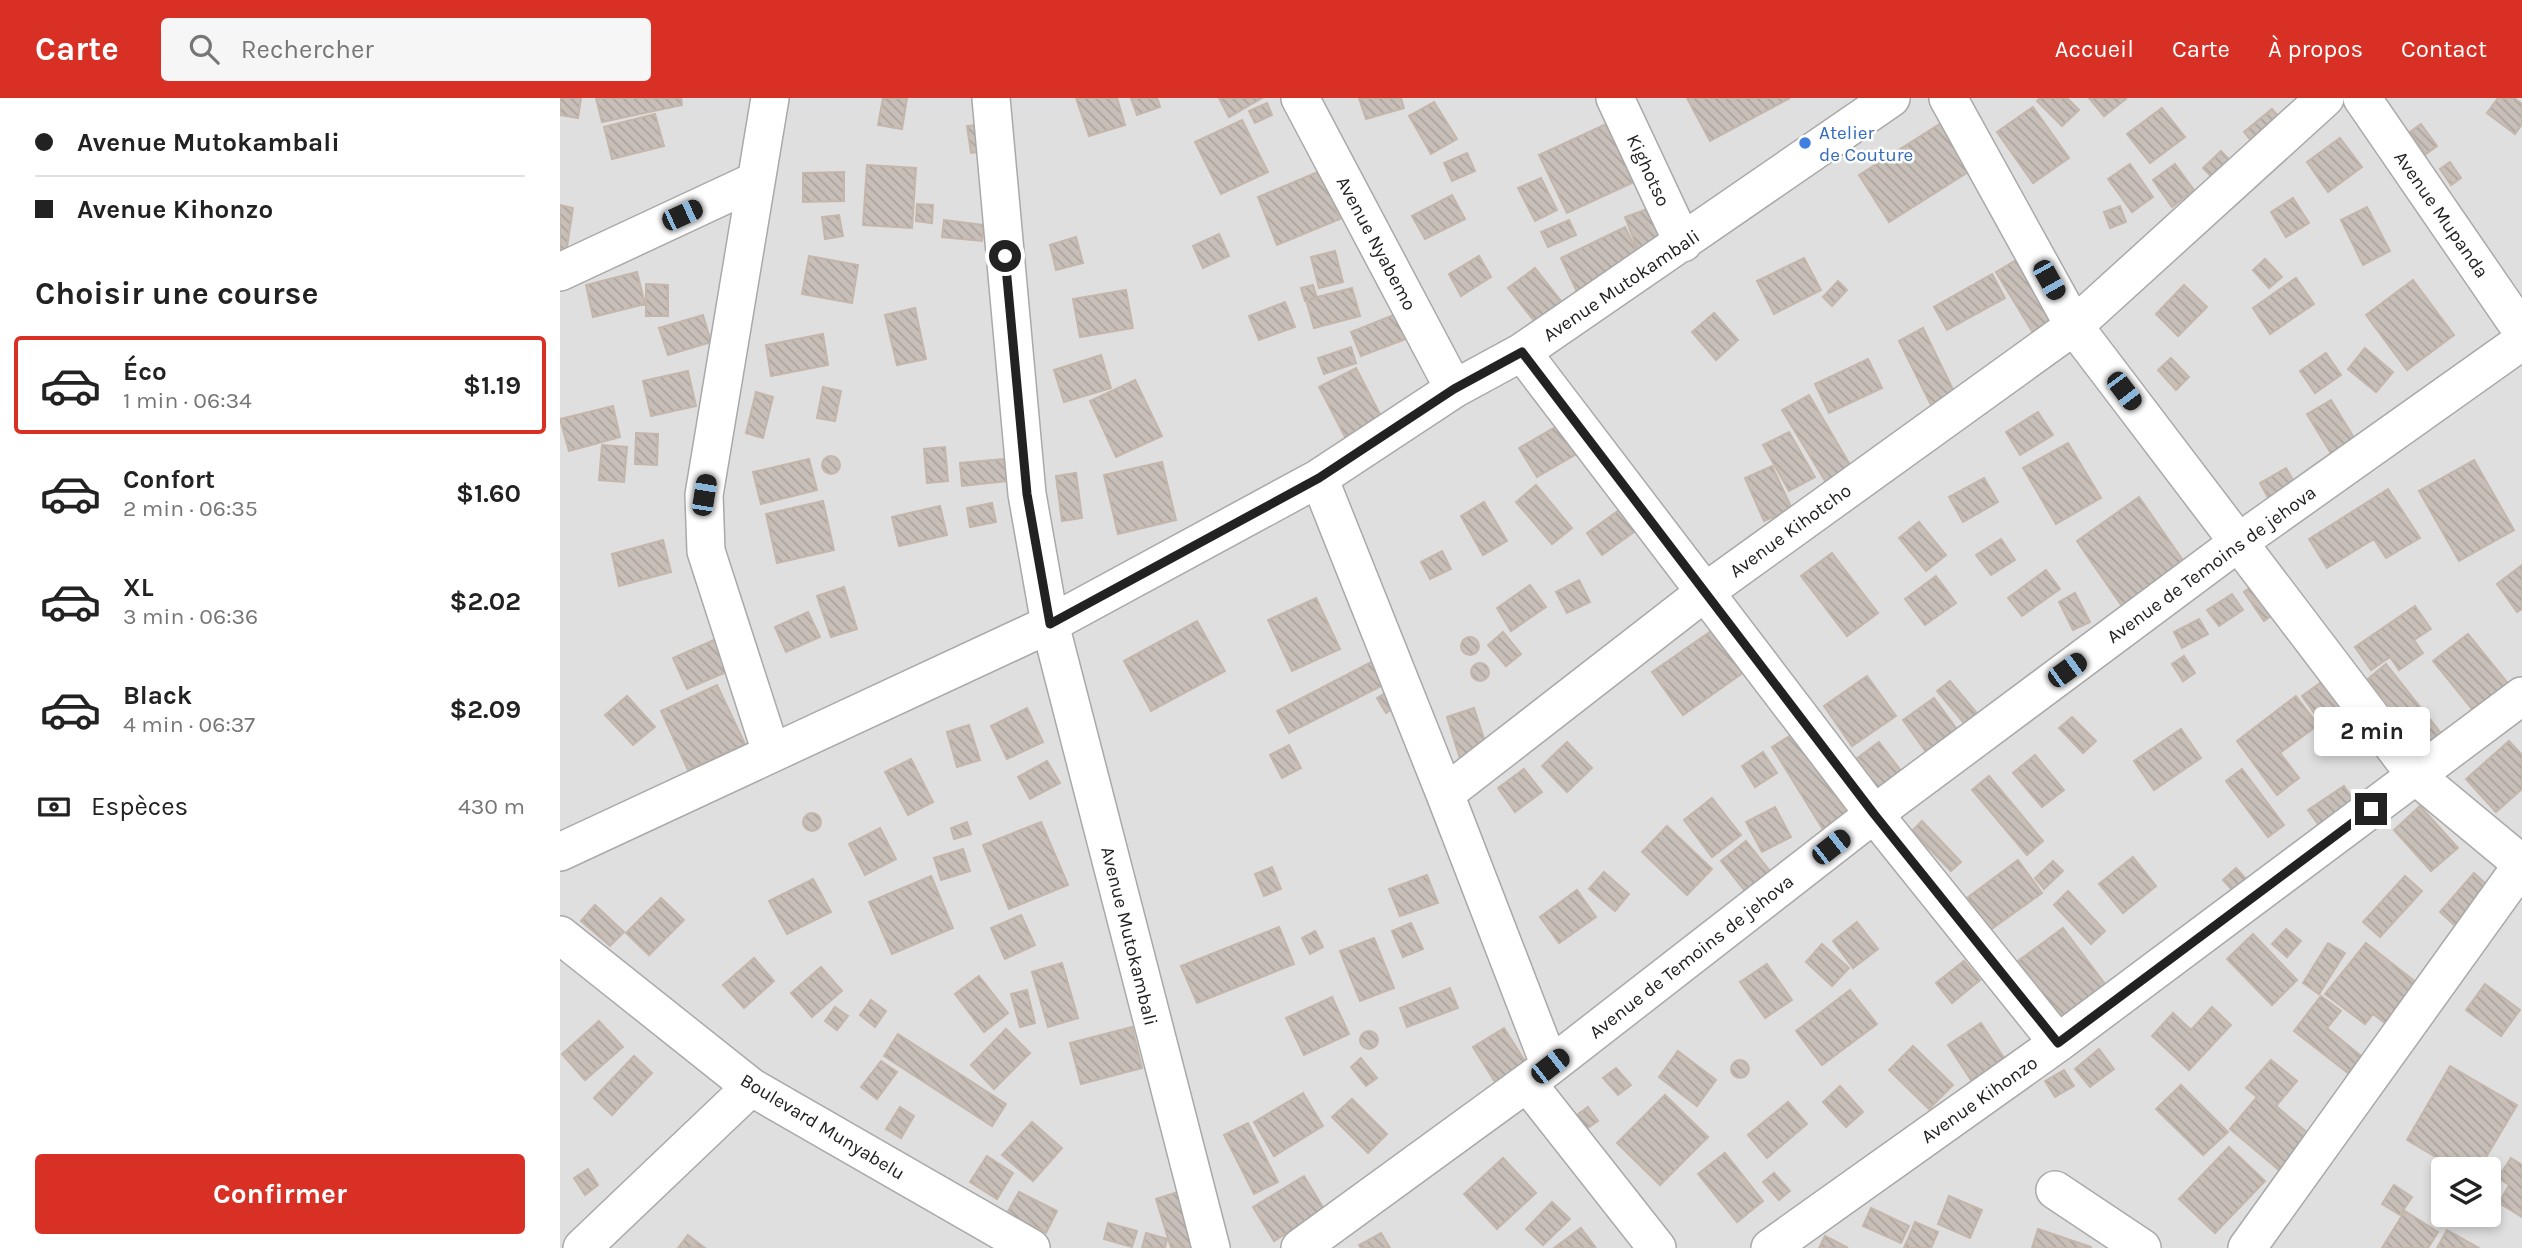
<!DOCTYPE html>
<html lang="fr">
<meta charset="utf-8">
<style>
:root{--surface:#fff;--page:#f6f6f6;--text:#222;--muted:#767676;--line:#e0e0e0;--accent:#d93025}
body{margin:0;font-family:Karla,sans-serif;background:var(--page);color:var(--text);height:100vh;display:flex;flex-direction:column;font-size:26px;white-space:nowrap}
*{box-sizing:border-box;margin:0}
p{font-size:23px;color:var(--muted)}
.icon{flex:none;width:38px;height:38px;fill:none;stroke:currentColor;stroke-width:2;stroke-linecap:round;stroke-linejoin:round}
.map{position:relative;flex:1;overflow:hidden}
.panel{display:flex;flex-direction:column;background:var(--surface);width:560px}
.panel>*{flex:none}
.guide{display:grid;align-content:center;height:154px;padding:0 35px;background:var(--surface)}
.fabs{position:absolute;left:1871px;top:1059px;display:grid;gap:14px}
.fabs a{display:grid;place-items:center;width:70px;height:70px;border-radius:7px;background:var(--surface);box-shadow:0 4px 10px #0003;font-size:35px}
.end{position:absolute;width:32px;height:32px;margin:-16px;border:9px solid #222;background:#fff;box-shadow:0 0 0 4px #fff}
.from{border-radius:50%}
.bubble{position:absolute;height:49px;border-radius:7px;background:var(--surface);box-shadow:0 4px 10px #0003;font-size:23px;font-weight:700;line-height:49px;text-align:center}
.car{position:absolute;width:21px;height:42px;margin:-21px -10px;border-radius:9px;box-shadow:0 0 5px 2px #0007;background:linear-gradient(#222 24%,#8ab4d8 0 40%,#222 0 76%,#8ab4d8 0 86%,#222 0)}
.guide b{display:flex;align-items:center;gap:24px;height:66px;font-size:26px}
.guide b+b{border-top:2px solid var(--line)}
.guide i{width:18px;height:18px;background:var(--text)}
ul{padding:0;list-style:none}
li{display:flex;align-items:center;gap:21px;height:98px;margin:0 14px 10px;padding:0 21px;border:4px solid transparent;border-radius:7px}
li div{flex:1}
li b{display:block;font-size:26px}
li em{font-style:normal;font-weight:700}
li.selected{border-color:var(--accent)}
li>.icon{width:63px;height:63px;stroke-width:1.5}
h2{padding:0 35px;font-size:32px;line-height:84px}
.pay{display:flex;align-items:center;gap:18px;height:77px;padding:0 35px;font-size:26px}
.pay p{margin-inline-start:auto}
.action{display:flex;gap:14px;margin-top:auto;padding:14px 35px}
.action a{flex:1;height:80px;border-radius:7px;background:var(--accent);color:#fff;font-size:28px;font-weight:700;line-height:80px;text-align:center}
header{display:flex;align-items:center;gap:42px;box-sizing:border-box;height:98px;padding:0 35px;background:var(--accent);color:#fff}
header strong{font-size:33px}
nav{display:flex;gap:38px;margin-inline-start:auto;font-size:24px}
.search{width:490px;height:63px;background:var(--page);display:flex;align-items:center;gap:18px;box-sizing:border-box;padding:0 24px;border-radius:7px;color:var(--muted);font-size:26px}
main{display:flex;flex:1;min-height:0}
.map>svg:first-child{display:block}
.residential{fill:#e0dfdf;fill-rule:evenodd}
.building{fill:url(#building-back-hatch);stroke:#c4b6ab;stroke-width:2}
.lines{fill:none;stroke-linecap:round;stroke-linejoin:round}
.minor-casing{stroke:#a9a9a9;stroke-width:40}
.minor{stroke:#fff;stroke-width:37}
.route{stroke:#222;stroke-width:9}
.shop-dot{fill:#3f7fe0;stroke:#fff;stroke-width:2.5}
.labels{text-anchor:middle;stroke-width:5;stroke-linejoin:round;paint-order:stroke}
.shop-label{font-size:19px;fill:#366cbe;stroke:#fff;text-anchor:start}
.street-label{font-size:19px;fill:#222;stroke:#fff}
</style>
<header>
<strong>Carte</strong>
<div class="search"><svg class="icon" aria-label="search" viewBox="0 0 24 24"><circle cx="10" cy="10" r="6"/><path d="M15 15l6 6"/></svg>Rechercher</div>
<nav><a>Accueil</a><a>Carte</a><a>À propos</a><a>Contact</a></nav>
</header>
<main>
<section class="panel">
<div class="guide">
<b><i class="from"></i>Avenue Mutokambali</b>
<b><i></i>Avenue Kihonzo</b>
</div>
<h2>Choisir une course</h2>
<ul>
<li class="selected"><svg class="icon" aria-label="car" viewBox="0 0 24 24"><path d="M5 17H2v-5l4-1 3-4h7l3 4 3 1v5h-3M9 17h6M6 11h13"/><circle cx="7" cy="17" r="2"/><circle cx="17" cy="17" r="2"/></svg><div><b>Éco</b><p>1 min · 06:34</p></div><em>$1.19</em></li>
<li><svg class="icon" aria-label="car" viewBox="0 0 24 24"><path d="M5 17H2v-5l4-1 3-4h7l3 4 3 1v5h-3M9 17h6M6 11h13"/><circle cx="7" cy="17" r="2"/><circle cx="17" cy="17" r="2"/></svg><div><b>Confort</b><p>2 min · 06:35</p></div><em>$1.60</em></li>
<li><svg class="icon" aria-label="car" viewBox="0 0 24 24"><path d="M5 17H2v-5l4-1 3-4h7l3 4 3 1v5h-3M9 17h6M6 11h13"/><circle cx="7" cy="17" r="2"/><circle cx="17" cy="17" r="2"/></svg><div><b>XL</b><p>3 min · 06:36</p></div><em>$2.02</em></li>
<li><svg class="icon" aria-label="car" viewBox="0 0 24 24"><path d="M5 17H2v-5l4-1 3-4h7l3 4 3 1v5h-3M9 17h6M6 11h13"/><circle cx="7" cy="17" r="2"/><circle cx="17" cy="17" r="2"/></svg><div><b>Black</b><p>4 min · 06:37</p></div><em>$2.09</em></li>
</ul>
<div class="pay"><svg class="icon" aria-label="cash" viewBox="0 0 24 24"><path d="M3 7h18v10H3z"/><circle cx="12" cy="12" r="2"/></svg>Espèces<p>430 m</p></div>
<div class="action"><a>Confirmer</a></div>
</section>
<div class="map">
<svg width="1962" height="1150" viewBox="0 0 1962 1150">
<defs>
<pattern id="building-back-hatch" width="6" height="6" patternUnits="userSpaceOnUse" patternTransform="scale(1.75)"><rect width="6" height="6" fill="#c7bfb8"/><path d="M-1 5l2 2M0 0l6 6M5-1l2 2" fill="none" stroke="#aba49e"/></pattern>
</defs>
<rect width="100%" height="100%" fill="#f2efe9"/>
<path class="residential" d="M0,0h1962v1150h-1962zM1883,1071h45v45h-45z"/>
<path class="building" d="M0,0h21l-3,20 -18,-3z
M36,0h85l1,7 -80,17z
M323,0h24l-5,31 -24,-4z
M516,0h41l8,27 -36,11z
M571,0h26l3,9 -23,8z
M659,0h43l-33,19z
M799,0h42l3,10 -38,11z
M1127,0h103l-80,43z
M1480,0h27l12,12 -17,16 -25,-25z
M1529,0h36l1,1 -22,17z
M1938,0h16l8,6v20l-7,10 -28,-21z
M874,4l23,37 -26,15 -22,-38z
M707,5l5,12 -17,8 -6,-12z
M1473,9l36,51 -36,25 -36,-51z
M1602,10l23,29 -35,26 -23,-29z
M1712,11l21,24 -29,24 -20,-25z
M95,16l9,32 -52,13 -8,-32z
M682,22l26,52 -47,22 -26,-52z
M1383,24l30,47 -84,53 -30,-47z
M423,26l4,27 -16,2 -4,-27z
M1046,26l28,58 -67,31 -28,-58z
M1861,26l16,22 -11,8 -16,-22z
M1780,40l22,29 -34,25 -21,-30z
M1661,53l24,25 -18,17 -24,-25z
M907,55l8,18 -23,10 -8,-18z
M1890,64l11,16 -10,7 -11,-16z
M1570,66l23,33 -21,15 -24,-33z
M1615,66l19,26 -22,17 -19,-27z
M307,67l49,3 -4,60 -49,-3z
M760,73l20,48 -63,26 -19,-48z
M284,74v29l-41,1v-29z
M981,80l16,32 -22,11 -17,-33z
M892,97l13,24 -40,20 -13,-23z
M1733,100l16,25 -23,14 -15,-25z
M357,106l16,1 -1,18 -16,-2z
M1101,106l15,40 -35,14 -16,-41z
M0,107l13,3 -8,52 -5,-1z
M1560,108l6,16 -16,6 -6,-16z
M1807,109l23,44 -27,14 -22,-45z
M279,117l4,21 -18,3 -3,-22z
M384,122l40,5 -2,16 -40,-4z
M1009,122l7,15 -28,12 -7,-15z
M1065,129l18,37 -65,30 -17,-36z
M659,136l10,22 -26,12 -10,-22z
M516,139l7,26 -27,7 -6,-25z
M775,153l8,31 -24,6 -8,-31z
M249,158l49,9 -6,38 -50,-9z
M919,158l12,21 -30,19 -12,-22z
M1461,159l50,82 -25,15 -50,-82z
M1244,160l17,32 -47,24 -17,-33z
M1705,161l17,18 -13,11 -16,-18z
M975,170l30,38 -26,21 -31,-39z
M77,174l8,32 -52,13 -7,-32z
M1432,176l13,24 -58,32 -13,-23z
M1736,180l18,26 -44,30 -17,-26z
M1853,182l41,55 -47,35 -41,-55z
M1278,183l9,9 -15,16 -9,-9z
M86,186l22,1v31h-22z
M753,187l4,13 -12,3 -4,-13z
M1624,187l23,22 -29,29 -22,-22z
M792,190l8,28 -46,12 -8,-28z
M566,192l7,38 -53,9 -7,-38z
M725,204l10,25 -36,13 -10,-24z
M355,210l11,51 -29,6 -12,-50z
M1154,215l24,27 -22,20 -24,-28z
M836,216l10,25 -45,17 -10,-24z
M143,217l8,27 -43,13 -9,-27z
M1363,230l40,82 -24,11 -40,-80z
M263,236l5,31 -57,11 -5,-31z
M791,249l5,16 -32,11 -6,-16z
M1805,250l28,24 -17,20 -28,-23z
M1766,255l15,22 -26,18 -15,-22z
M541,257l10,33 -47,14 -10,-32z
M1611,260l18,19 -13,13 -18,-20z
M1308,261l14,29 -53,25 -14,-29z
M796,270l26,50 -37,19 -26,-50z
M128,273l8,35 -45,10 -8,-35z
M575,282l27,56 -46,21 -26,-56z
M263,289l18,4 -6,30 -18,-3z
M196,294l17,5 -10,41 -17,-5z
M1249,297l50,85 -26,14 -51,-84z
M1771,302l31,51 -24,14 -31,-51z
M53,308l7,31 -51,14 -9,-32z
M1478,314l15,23 -33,20 -14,-23z
M997,328l18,29 -38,22 -18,-29z
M1229,334l26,45 -26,14 -26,-46z
M76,335l22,1 -1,31 -22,-1z
M1508,345l33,55 -45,26 -33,-56z
M42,347l25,2 -3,35 -25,-2z
M385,349l3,34 -21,2 -3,-34z
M262 367a9 9 0 1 1 18 0a9 9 0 1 1-18 0Z
M249,361l8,31 -56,14 -8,-32z
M444,361l3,22 -45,5 -2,-23z
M1914,362l40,70 -55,31 -40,-70z
M602,364l14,58 -58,14 -14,-59z
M1212,368l20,43 -28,12 -19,-43z
M1726,370l11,19 -27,14 -10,-18z
M516,375l6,45 -20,3 -6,-45z
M1424,380l14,24 -35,20 -14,-25z
M976,387l36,43 -20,16 -36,-42z
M1828,391l32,49 -34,20 -12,-19 -47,29 -18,-29z
M1579,399l50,72 -63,43 -49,-71z
M263,403l11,49 -57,13 -11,-49z
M924,404l23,39 -24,14 -22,-39z
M432,405l4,19 -26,5 -3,-19z
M380,408l7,29 -48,11 -7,-29z
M1062,410l16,21 -36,26 -15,-22z
M1359,424l27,33 -20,16 -27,-33z
M1441,441l14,21 -24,15 -15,-20z
M103,442l8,32 -52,14 -7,-32z
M882,453l9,18 -21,10 -9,-17z
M1272,455l46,60 -31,23 -46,-60z
M1962,467v44l-5,3 -20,-28z
M1486,472l14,19 -38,27 -14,-18z
M1376,478l20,27 -31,22 -20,-26z
M1019,482l11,22 -23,11 -11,-21z
M1695,486l21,28 -12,9 -20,-29z
M970,487l16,22 -35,24 -14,-23z
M284,489l13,42 -26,8 -14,-41z
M1515,495l15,29 -17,8 -14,-28z
M1672,496l11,16 -24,16 -12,-16z
M756,500l24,51 -48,22 -24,-51z
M1855,508l16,23 -17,11 9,13 -24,17 -9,-13 -19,13 -16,-23z
M248,514l12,25 -34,15 -11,-25z
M1639,521l9,15 -26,14 -8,-16z
M637,523l28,50 -74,40 -27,-50z
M1157,529l30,43 -64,45 -31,-43z
M943,534l18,22 -15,12 -18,-21z
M1908,536l47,58 -34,28 -48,-59z
M165,537l13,32 -51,22 -14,-31z
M901 548a9 9 0 1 1 18 0a9 9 0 1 1-18 0Z
M1624,558l11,17 -12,8 -11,-17z
M815,562l12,23 -98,50 -12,-22z
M911 574a9 9 0 1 1 18 0a9 9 0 1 1-18 0Z
M1826,566l55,69 -18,15 -55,-69z
M1307,578l29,40 -44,30 -28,-40z
M1767,580l36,50 -26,17 -35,-49z
M1390,583l30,36 -12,11 -31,-37z
M157,587l28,59 -57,26 -27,-59z
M832,591l9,15 -15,9 -9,-15z
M67,598l28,31 -22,18 -28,-30z
M1736,598l22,29 -38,28 19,25 -22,17 -40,-54z
M1374,600l31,42 -31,23 -31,-43z
M467,610l16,34 -36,17 -16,-33z
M914,610l15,46 -28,8 -14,-45z
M1512,619l24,24 -13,12 -24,-25z
M409,627l11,35 -23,7 -10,-35z
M1621,631l20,29 -47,32 -20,-29z
M1236,634l57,92 -24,15 -57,-92z
M1949,643l13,14v34l-26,23 -30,-33z
M1007,644l25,26 -25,24 -25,-26z
M1319,644l29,38 -27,21 -29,-39z
M729,647l12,23 -19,10 -12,-23z
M1203,654l14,21 -22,14 -13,-21z
M1475,657l29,35 -22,17 -29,-34z
M351,661l22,43 -25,13 -23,-43z
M487,663l13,22 -30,16 -12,-22z
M964,671l18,23 -27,20 -17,-24z
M1682,671l42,56 -16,12 -42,-56z
M1429,678l54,65 -16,14 -55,-65z
M1784,688l20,29 -35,24 -21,-29z
M1152,700l29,37 -29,22 -28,-37z
M1860,708l38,42 -27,23 -37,-41z
M1215,709l16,30 -29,15 -16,-30z
M243 724a9 9 0 1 1 18 0a9 9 0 1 1-18 0Z
M1362,723l39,41 -10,9 -39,-40z
M407,724l4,12 -17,5 -3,-11z
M481,724l27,63 -59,24 -26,-64z
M1107,728l45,43 -25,26 -45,-43z
M320,730l16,31 -31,16 -16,-31z
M1186,743l24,30 -25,20 -24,-30z
M403,751l7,22 -29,9 -7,-22z
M1573,759l23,29 -33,27 -24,-29z
M1458,762l24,33 -52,37 -23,-32z
M1493,763l10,10 -19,18 -9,-11z
M712,769l9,22 -17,7 -9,-22z
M1676,770l10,11 -13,12 -10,-11z
M1044,774l25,22 -14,17 -26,-22z
M1914,775l24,22 -34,39 -24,-22z
M867,777l11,28 -38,13 -11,-27z
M371,778l22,52 -61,26 -23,-52z
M1845,778l17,15 -42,46 -17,-15z
M253,781l18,33 -44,22 -18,-33z
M1017,792l19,27 -37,26 -19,-26z
M1508,793l37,40 -14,13 -37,-39z
M101,800l23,22 -35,35 -23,-22z
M35,807l29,27 -14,14 -29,-25z
M461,817l14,30 -30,14 -14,-31z
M1297,824l21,27 -25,19 -20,-27z
M851,825l12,26 -20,8 -11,-26z
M719,829l15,37 -97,39 -16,-37z
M1503,830l42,56 -45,33 -42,-56z
M1726,831l15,12 -14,16 -15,-13z
M755,833l8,16 -13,7 -8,-16z
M1693,836l44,46 -25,25 -45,-46z
M814,840l20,50 -34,13 -20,-50z
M1768,845l17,10 -26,41 -16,-11z
M1806,845l51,40 -32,40 -12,-9 -8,10 -40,-30z
M1262,846l27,24 -17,18 -26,-24z
M194,860l20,23 -30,27 -21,-23z
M1404,863l16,19 -28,23 -16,-20z
M502,865l16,55 -30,9 -16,-55z
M1207,866l25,36 -27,18 -25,-36z
M261,869l21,24 -30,26 -21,-24z
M419,878l29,37 -24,19 -29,-38z
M1925,886l35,26 -19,26 -35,-26z
M890,890l8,20 -51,19 -7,-19z
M467,892l8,33 -15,4 -9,-33z
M1290,892l27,34 -55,41 -26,-34z
M1761,898l20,15 -14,17 34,28 -13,17 -54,-42z
M772,899l17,37 -45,21 -18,-37z
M311,902l15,11 -11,16 -15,-12z
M275,909l13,9 -11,14 -12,-9z
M1652,909l19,18 -42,45 -37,-34 21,-23 18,17z
M39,923l24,26 -38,33 -23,-26z
M1421,925l23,35 -33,22 -23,-35z
M572,929l10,41 -61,16 -11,-41z
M944,930l22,35 -31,19 -22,-35z
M446,931l24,24 -36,36 -23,-24z
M800 942a9 9 0 1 1 18 0a9 9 0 1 1-18 0Z
M338,936l108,70 -14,22 -108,-70z
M1353,948l40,39 -24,24 -40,-39z
M1539,951l15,20 -24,18 -15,-18z
M1118,953l38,29 -19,26 -38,-29z
M74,958l18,17 -40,42 -18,-17z
M801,960l16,20 -11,8 -15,-19z
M1171 971a9 9 0 1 1 18 0a9 9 0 1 1-18 0Z
M1711,962l26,21 -21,25 33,28 -30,36 -49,-41 27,-32 -11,-9z
M321,963l16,11 -20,27 -16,-12z
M1890,968l67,39 -38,64h-23l-49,-29z
M1056,970l15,17 -13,10 -15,-17z
M1504,972l10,16 -19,11 -10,-16z
M1621,987l47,47 -25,23 -47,-46z
M1280,988l23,26 -17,15 -23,-25z
M743,995l20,33 -49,30 -20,-34z
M1105,997l43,42 -48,48 -43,-42z
M792,1001l35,35 -19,19 -36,-36z
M1228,1004l19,22 -40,34 -19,-23z
M340,1009l14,9 -13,22 -15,-9z
M1028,1009l10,14 -15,10 -9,-14z
M472,1024l30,26 -29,33 -31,-26z
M688,1025l30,59 -24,12 -30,-59z
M1669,1049l36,34 -50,52 -36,-34z
M1165,1055l38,48 -26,21 -39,-48z
M427,1058l26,17 -16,26 -27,-17z
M943,1060l33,35 -39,36 -33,-35z
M1951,1060l11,7v52l-23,-14 10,-18 -11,-7z
M28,1071l10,16 -13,10 -11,-17z
M1214,1075l16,18 -11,9 -16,-18z
M744,1078l20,33 -50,32 -21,-34z
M1834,1087l18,12 -12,18 -18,-11z
M621,1093l17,57h-27l-15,-49z
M459,1094l38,19 -11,22 -39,-20z
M1389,1098l33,14 -12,28 -32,-14z
M992,1104l18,17 -27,26 -17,-16z
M1311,1110l38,18 -8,17 -38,-17z
M1845,1113l33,21 -10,16h-46z
M1355,1124l23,10 -7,16h-27z
M548,1125l29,8 -5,16 -28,-8z
M1021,1130l15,20h-42z
M1478,1131l53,18v1h-59z
M1887,1132l32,18h-42z
M586,1135l21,6 -2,9h-23z
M821,1135l9,15h-29l-2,-3z
M128,1137l17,13h-27z
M1265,1138l23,12h-29z"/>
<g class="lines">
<g class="minor-casing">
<path id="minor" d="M210,0l-66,397 2,56 65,201
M431,0l36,396 23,130 161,624
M740,0l154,291
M1055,0l68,145
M1388,0l126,228 342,450 106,88
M1802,0l160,233
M0,174l195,-91
M962,254l352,462 184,229
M759,380l126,316 105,272
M885,696l260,-202 369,-266 251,-228
M0,754l490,-228 269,-146 135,-89 68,-37 369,-254
M0,837l191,152 280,161
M967,985l130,165
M1495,1092l87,58
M22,1150l169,-161
M740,1150l250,-182 324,-252 365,-272 283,-201
M1210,1150l288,-205 464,-347
M1687,1150l275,-383"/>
</g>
<use href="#minor" class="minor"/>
</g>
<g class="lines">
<path class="route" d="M445,158l22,238 23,130 269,-146 135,-89 68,-37 352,462 184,229 313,-234"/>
</g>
<circle class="shop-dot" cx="1245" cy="45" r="7"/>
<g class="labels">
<g class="shop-label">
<text x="1259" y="41">Atelier<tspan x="1259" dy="22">de Couture</tspan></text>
</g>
<g class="street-label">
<text transform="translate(1089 72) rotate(65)" y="7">Kighotso</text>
<text transform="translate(1882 116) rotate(55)" y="7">Avenue Mupanda</text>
<text transform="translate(817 145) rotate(62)" y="7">Avenue Nyabemo</text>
<text transform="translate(1061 187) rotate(-34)" y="7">Avenue Mutokambali</text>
<text transform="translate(1230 432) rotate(-36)" y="7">Avenue Kihotcho</text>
<text transform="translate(1651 466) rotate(-36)" y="7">Avenue de Temoins de jehova</text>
<text transform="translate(570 838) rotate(76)" y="7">Avenue Mutokambali</text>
<text transform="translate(1131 858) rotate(-38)" y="7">Avenue de Temoins de jehova</text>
<text transform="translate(1419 1001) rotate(-35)" y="7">Avenue Kihonzo</text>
<text transform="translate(263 1028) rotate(31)" y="7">Boulevard Munyabelu</text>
</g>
</g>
</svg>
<div class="fabs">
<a><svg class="icon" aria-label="layers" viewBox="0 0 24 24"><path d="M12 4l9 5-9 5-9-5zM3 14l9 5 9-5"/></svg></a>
</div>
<i class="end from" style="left:445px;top:158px"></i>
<i class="end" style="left:1811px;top:711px"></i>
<div class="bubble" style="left:1754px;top:609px;width:116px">2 min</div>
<i class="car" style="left:122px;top:117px;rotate:65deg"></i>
<i class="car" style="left:1489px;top:182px;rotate:151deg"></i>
<i class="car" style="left:1564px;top:293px;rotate:143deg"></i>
<i class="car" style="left:144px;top:397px;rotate:9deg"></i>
<i class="car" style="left:1507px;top:572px;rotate:54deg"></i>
<i class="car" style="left:1271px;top:749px;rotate:52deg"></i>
<i class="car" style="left:990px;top:968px;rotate:52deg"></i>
</div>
</main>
